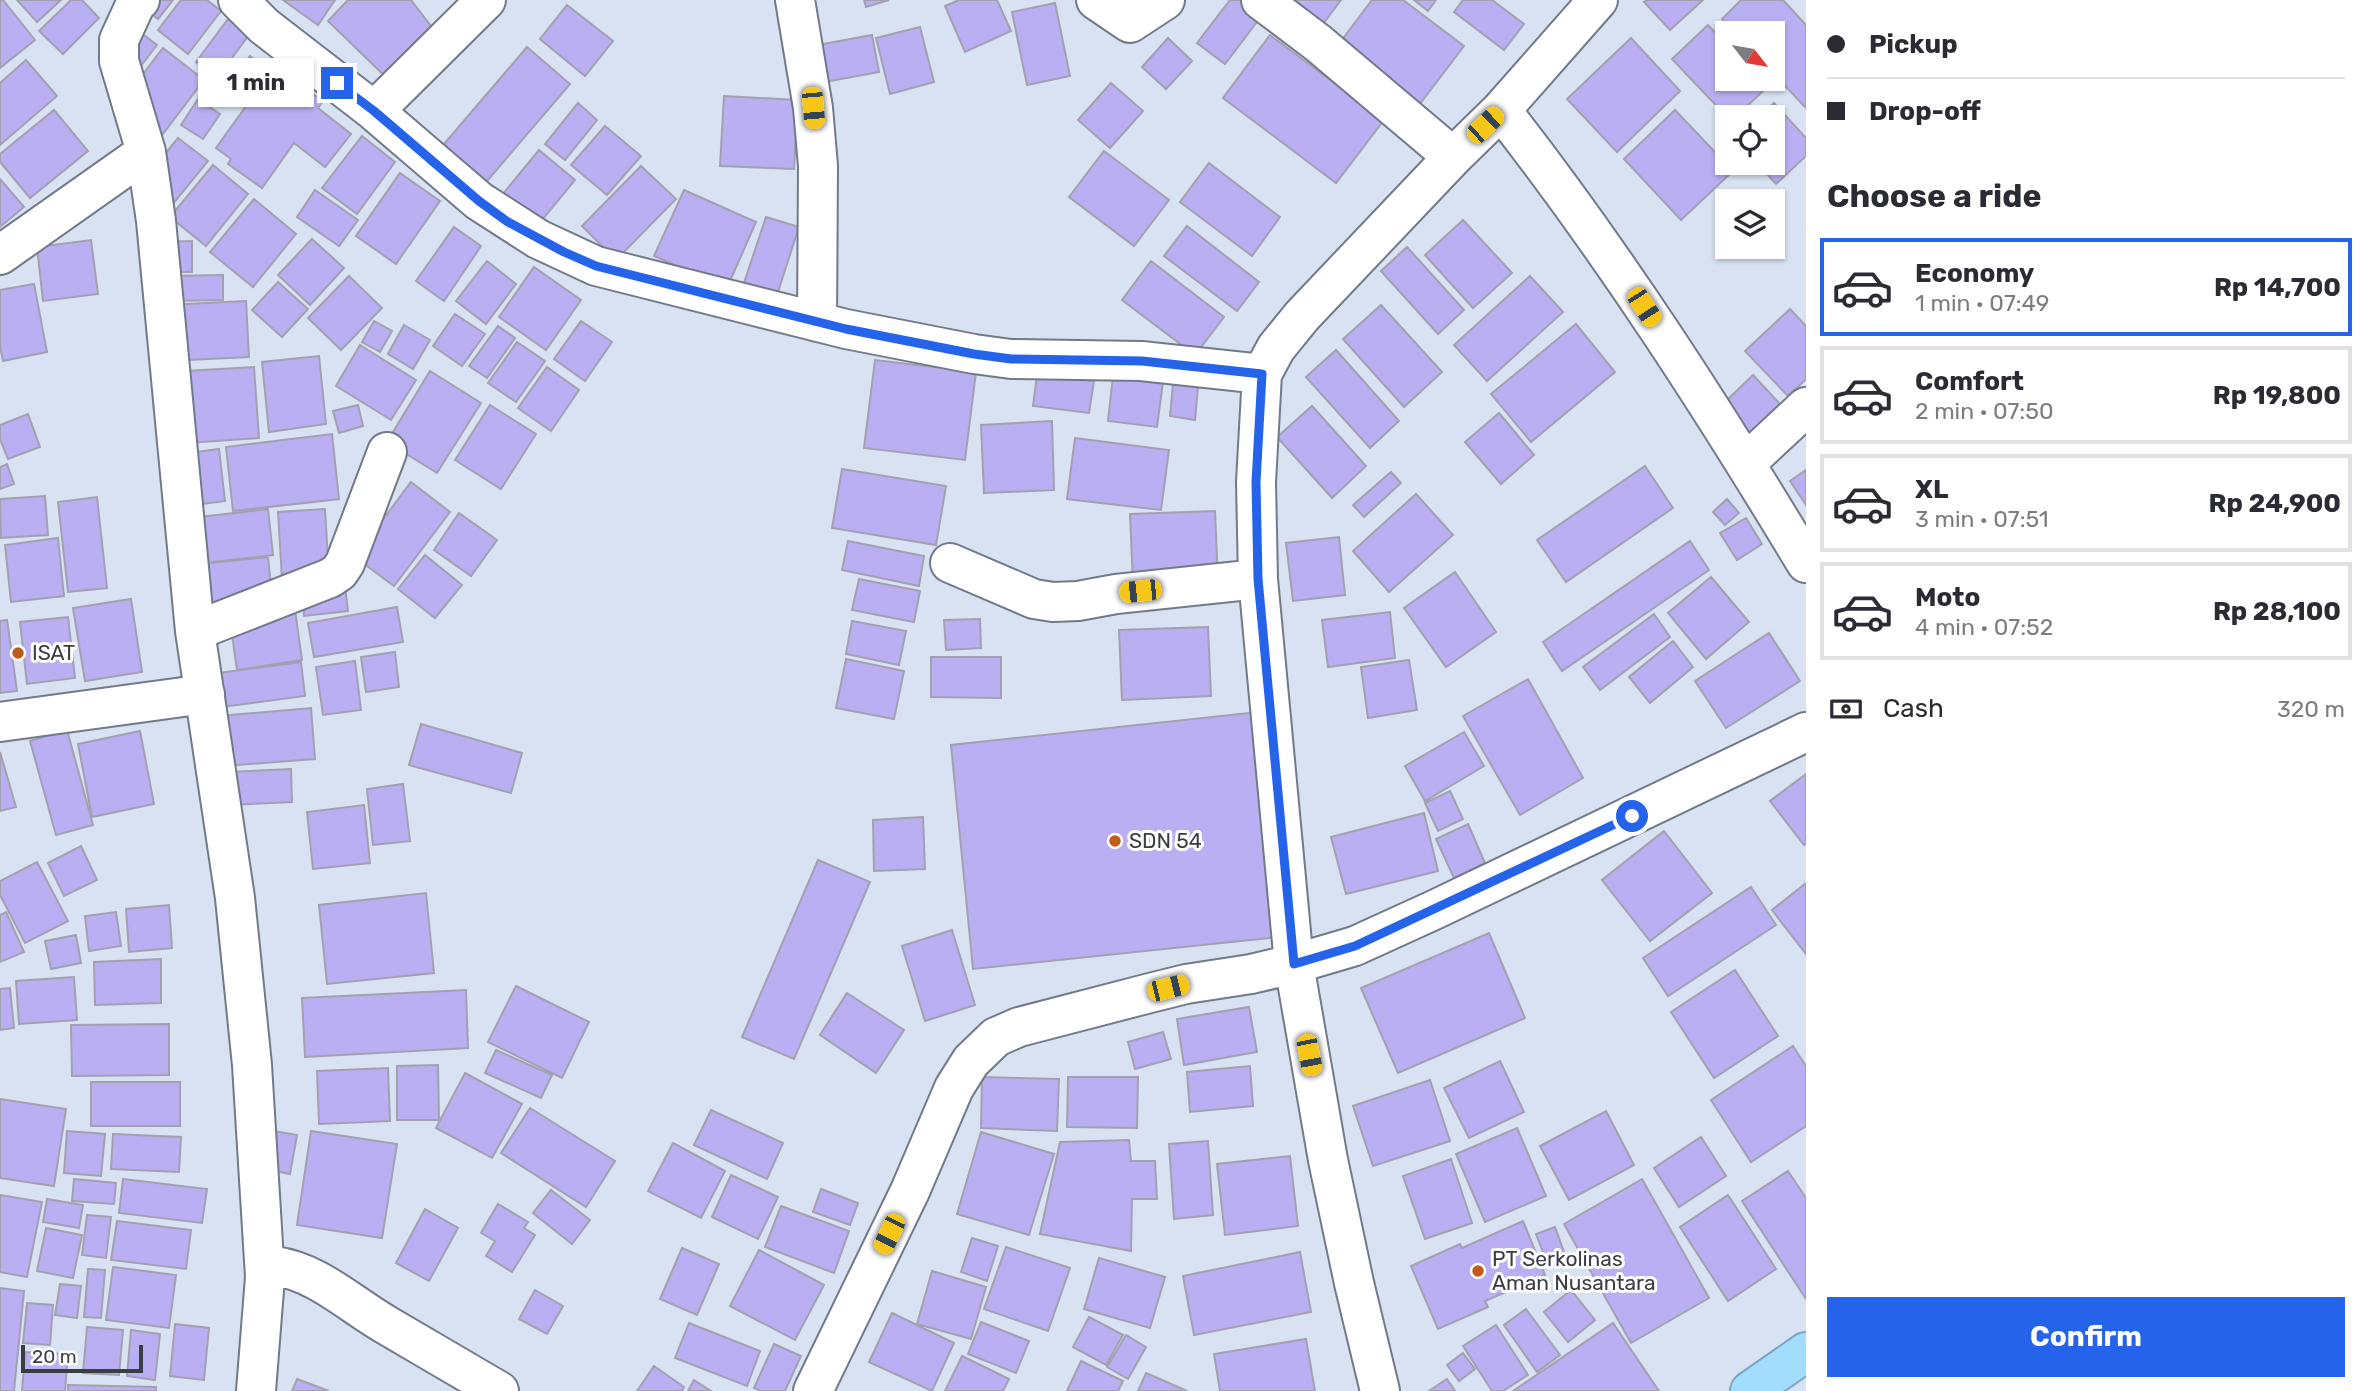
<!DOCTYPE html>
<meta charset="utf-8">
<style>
:root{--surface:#fff;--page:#f7f7f7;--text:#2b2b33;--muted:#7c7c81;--line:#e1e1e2;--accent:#2563eb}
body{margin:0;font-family:Rubik,sans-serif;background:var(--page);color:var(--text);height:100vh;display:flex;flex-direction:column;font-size:26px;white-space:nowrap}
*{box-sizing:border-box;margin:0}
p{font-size:23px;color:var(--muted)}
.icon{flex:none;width:38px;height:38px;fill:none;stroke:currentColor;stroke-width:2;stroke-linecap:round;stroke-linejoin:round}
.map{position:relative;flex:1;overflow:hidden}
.panel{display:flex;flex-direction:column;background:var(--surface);width:560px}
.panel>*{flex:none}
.hud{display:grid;align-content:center;height:154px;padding:0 21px;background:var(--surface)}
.needle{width:46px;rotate:121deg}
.tools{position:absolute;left:1715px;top:21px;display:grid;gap:14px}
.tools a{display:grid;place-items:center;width:70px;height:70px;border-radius:0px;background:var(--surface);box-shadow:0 2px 5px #0004;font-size:35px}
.scale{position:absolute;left:21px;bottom:18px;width:122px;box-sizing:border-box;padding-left:7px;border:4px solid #3a3d44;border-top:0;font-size:19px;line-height:24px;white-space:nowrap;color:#3a3d44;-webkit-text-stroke:5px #fff;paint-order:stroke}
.end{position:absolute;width:32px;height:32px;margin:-16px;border:9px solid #2563eb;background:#fff;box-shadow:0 0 0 4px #fff}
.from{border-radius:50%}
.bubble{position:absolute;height:49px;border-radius:0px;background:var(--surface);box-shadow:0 2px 5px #0004;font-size:23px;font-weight:700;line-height:49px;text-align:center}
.car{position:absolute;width:21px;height:42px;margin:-21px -10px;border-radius:9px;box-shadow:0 0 5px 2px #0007;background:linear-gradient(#f5c518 24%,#345 0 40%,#f5c518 0 76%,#345 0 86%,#f5c518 0)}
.hud b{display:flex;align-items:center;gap:24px;height:66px;font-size:26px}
.hud b+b{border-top:2px solid var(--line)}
.hud i{width:18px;height:18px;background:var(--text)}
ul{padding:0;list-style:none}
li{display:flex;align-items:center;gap:21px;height:98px;margin:0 14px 10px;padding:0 7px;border:4px solid var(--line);border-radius:0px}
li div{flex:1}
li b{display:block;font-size:26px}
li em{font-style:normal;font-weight:700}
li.on{border-color:var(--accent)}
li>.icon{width:63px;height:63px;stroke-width:1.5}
h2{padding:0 21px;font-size:32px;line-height:84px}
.pay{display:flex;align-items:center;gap:18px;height:77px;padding:0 21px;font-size:26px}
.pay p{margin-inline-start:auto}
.action{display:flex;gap:14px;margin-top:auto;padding:14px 21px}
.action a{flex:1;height:80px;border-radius:0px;background:var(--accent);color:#fff;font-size:28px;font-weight:700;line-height:80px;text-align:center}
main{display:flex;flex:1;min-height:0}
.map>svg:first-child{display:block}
.building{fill:#baaff2;stroke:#a2a0b1;stroke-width:2}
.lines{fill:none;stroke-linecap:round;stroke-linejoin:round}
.street-casing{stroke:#727a89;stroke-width:42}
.highway-casing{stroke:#7ea5bd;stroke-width:42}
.street{stroke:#fff;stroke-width:38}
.highway{stroke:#a3ddfe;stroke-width:38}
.route{stroke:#2563eb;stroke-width:9}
.poi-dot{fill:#bd5c1b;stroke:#fff;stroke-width:2.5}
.labels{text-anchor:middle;stroke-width:6;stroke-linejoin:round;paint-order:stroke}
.poi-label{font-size:21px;fill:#3a3d44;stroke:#fff;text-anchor:start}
</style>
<main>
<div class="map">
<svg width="1806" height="1391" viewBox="0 0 1806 1391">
<rect width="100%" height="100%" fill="#d9e2f2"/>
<path class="building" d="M0,0h3l32,40 -35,28z
M17,0h44l-24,22z
M71,0h11l17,18 -36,36 -24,-23z
M133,0h40l-15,19z
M181,0h26l14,11 -33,43 -30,-24z
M283,0h52l-17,25z
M348,0h63l29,38 -48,45 -64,-62z
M864,0h25l-23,7z
M959,0h38l14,31 -46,21 -20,-46z
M1230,0h15l18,14 -38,50 -28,-21z
M1291,0h50l-24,32z
M1372,0h31l61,46 -48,63 -81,-60z
M1414,0h22l-8,11z
M1463,0h29l32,24 -20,26 -50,-38z
M1647,0h56l-33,30 -26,-28z
M1741,0h42l23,25v83l-33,-35v-40h-38l-13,-14z
M1055,3l15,73 -43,9 -15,-73z
M567,5l46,36 -28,35 -45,-37z
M228,19l21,16 -32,43 -21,-16z
M1708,25l19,20v34h32l8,8 -31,30h-9l-55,-58z
M132,26l25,19 -30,39z
M920,27l14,55 -44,12 -14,-56z
M872,35l7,37 -65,12 -7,-37z
M1270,35l114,85 -48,63 -113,-85z
M1168,38l24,23 -26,28 -24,-22z
M1631,38l49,53 -63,61 -50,-53z
M527,47l43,37 -88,103 -43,-37z
M163,48l41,32 -45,59 -42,-31z
M250,56l34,27 4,-6 35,24 -5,7 33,26 -26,33 -31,-24 -32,45 -34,-24 3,-5 -15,-11 30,-42 -22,-16z
M26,60l31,36 -57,49v-62z
M1111,83l32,28 -33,37 -32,-28z
M724,96l74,4 -4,69 -74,-3z
M198,99l22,15 -17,25 -22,-14z
M578,103l19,17 -32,40 -20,-16z
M1774,103l32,35v18l-30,28 -19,-21h16v-46h-14z
M54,110l34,41 -58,47 -30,-36v-8z
M1675,110l58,61 -52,49 -57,-61z
M605,126l36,30 -34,39 -36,-30z
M362,136l33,26 -38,52 -35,-26z
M178,138l30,23 -40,49 -29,-24z
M539,150l36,30 -42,51 -36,-30z
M1104,151l65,49 -35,46 -65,-49z
M1209,163l71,54 -28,39 -72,-54z
M213,165l35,29 -42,52 -36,-29z
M641,166l35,33 -60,61 -34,-34z
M400,173l40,28 -44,63 -40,-28z
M0,179l24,28 -24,20z
M315,190l43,30 -19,26 -42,-29z
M684,190l72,32 -29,66 -73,-32z
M254,199l42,35 -43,53 -43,-35z
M766,217l33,10 -24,74 -33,-12z
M1463,220l49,53 -39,35 -48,-53z
M1187,226l72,56 -22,29 -73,-55z
M454,227l27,19 -37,55 -28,-20z
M312,239l32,29 -34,37 -32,-30z
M91,240l7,54 -55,7 -6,-54z
M192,241v31h-34v-30z
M1407,247l57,63 -26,24 -57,-63z
M487,261l29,23 -30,40 -30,-23z
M1151,261l73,56 -29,38 -73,-55z
M534,267l47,33 -35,50 -47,-33z
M223,275v25l-53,1v-25z
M349,276l33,32 -41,42 -33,-32z
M1530,276l33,36 -76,69 -33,-36z
M278,282l30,27 -26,28 -30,-27z
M34,284l13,68 -44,9 -3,-15v-56z
M246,301l3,56 -81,4 -3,-56z
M1381,305l61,67 -38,35 -61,-68z
M1790,309l16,17v53l-18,17 -43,-45z
M455,314l30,20 -23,32 -29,-20z
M374,321l18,10 -12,21 -18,-10z
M581,321l31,21 -27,39 -31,-22z
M1576,324l39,48 -84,70 -40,-48z
M404,325l26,15 -17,29 -25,-15z
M498,326l17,12 -28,40 -18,-12z
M517,342l28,19 -29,41 -28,-19z
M360,345l56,35 -25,40 -55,-34z
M1336,350l63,71 -29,27 -64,-71z
M319,356l7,68 -57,8 -7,-70z
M875,360l101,12 -11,88 -101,-12z
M254,367l5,71 -86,6 -4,-72z
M547,367l32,23 -28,41 -33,-23z
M430,371l51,32 -44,70 -50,-31z
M1037,375l57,6 -5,32 -56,-7z
M1753,375l27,29 -31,30 -27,-29z
M1113,376l50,6 -6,45 -49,-6z
M1173,384l25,3 -3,33 -25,-4z
M358,405l5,21 -24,7 -6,-22z
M490,405l46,29 -35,55 -46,-29z
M1312,406l54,60 -34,32 -55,-61z
M1499,413l35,42 -33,29 -36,-42z
M28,414l12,33 -32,12 -8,-20v-14z
M1052,421l2,69 -70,3 -3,-68z
M332,434l7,65 -106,12 -7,-64z
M1075,438l94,12 -8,60 -94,-11z
M219,449l6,52 -45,6 -6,-52z
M7,464l7,20 -14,5v-22z
M1645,466l28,42 -107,74 -29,-42z
M842,469l104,17 -10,59 -104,-17z
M1806,470v35l-16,-24z
M1391,472l10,11 -37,34 -11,-12z
M411,482l39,30 -56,74 -39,-29z
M1416,494l37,41 -64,57 -36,-41z
M45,496l3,39 -47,3 -1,-39z
M97,497l10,91 -39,4 -10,-90z
M1727,499l12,14 -14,12 -12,-13z
M268,509l5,46 -86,10 -5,-46z
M325,509l4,67 -47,3 -4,-67z
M1215,511l3,70 -85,3 -3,-70z
M459,513l38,27 -26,36 -37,-26z
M1746,518l16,26 -25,16 -17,-27z
M1339,537l6,58 -52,6 -7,-58z
M58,538l6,58 -53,6 -6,-57z
M848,541l76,15 -5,30 -77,-16z
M1690,541l19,29 -147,101 -19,-29z
M425,555l37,30 -27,33 -37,-29z
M268,557l4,39 -77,8 -4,-39z
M1455,572l41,60 -50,35 -42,-59z
M1711,577l38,45 -43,37 -38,-46z
M859,579l61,12 -6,31 -62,-12z
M345,586l3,25 -44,5 -2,-25z
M131,599l11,73 -57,9 -12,-73z
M397,607l6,35 -89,15 -6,-34z
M295,610l7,50 -65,10 -7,-50z
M1390,612l5,46 -67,9 -6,-47z
M1654,614l16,23 -70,53 -17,-23z
M68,617l7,61 -48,6 -7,-62z
M980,619l1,29 -35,2 -2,-30z
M7,620l10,71 -17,2v-72z
M852,621l54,10 -7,34 -53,-11z
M1208,627l3,69 -89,4 -3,-70z
M1769,633l31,48 -74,47 -31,-47z
M1673,641l20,26 -43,36 -21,-26z
M395,652l4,35 -33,5 -5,-35z
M931,657h70v41l-70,-1z
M846,659l58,12 -10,48 -58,-11z
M1409,660l8,50 -49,8 -7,-51z
M355,661l6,49 -38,5 -7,-48z
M301,662l4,34 -98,13 -4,-34z
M1528,679l55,99 -63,37 -57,-99z
M311,708l4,51 -103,8 -4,-50z
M1258,712l22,225 -307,32 -22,-224z
M421,724l101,29 -11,40 -102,-28z
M67,730l26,95 -37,10 -26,-94z
M140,731l14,73 -62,13 -14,-73z
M1464,732l20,34 -59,35 -20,-35z
M0,752l16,55 -16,4z
M291,769l1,33 -63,3 -2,-33z
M1806,774v69l-2,2 -34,-44z
M403,784l7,57 -37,4 -6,-56z
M1450,791l13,28 -25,12 -13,-28z
M364,805l6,58 -57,6 -6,-57z
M1424,813l14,58 -92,23 -15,-57z
M923,817l2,52 -51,2 -1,-51z
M1468,824l17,39 -31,15 -18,-39z
M1664,831l48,62 -62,48 -48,-61z
M81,846l16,34 -33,16 -16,-33z
M818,860l52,22 -76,177 -52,-22z
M37,862l31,59 -43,22 -25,-48v-14z
M1806,883v71l-34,-44z
M1751,887l25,38 -108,71 -25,-38z
M426,893l8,80 -107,11 -8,-79z
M169,905l3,43 -43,4 -3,-43z
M6,912l18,40 -24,10v-47z
M116,912l5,34 -32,5 -4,-35z
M952,930l23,75 -50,16 -23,-75z
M1489,933l36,85 -127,55 -37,-85z
M76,935l5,28 -30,6 -6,-28z
M161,959v44l-66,2 -1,-43z
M1735,970l43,66 -64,42 -43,-66z
M74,977l3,43 -58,4 -3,-43z
M516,986l73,36 -27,56 -74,-36z
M10,988l4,40 -14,2v-41z
M466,990l2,58 -163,9 -3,-59z
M847,993l57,37 -28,43 -56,-38z
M1249,1007l8,45 -73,13 -7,-46z
M169,1024v51l-97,1 -1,-51z
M1163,1032l8,27 -36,10 -7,-27z
M1793,1046l13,20v60l-55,36 -40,-62z
M496,1050l56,25 -11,23 -56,-25z
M1500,1061l24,51 -55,26 -25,-50z
M438,1065l1,55h-42v-54z
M1250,1066l3,40 -63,6 -3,-40z
M388,1068l2,53 -71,3 -2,-53z
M465,1073l57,31 -30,54 -56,-30z
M982,1077l77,2 -2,52 -76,-3z
M1068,1077h70l-1,51 -70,-1z
M1430,1080l20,61 -77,25 -20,-60z
M91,1082h89v44h-89z
M0,1099l66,10 -12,77 -54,-8z
M530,1108l85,53 -29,46 -85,-54z
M711,1110l72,33 -16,36 -73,-34z
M1606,1111l28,54 -65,35 -29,-54z
M257,1128l40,7 -7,39 -40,-8z
M1517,1128l29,68 -61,26 -29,-68z
M67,1131l38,3 -4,42 -37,-3z
M311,1131l86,13 -15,94 -85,-13z
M981,1132l73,22 -25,81 -72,-21z
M113,1134l68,3 -2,35 -68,-3z
M1701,1137l25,39 -47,31 -25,-39z
M1129,1140l2,21h24l2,38h-25l-1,52 -91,-17 20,-92z
M1208,1141l5,74 -39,4 -5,-75z
M673,1143l52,28 -24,47 -53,-27z
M1290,1156l8,70 -73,9 -8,-71z
M1451,1159l21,64 -47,16 -22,-63z
M1788,1171l18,27v101l-64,-98z
M731,1175l47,22 -20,42 -46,-22z
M74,1179l42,4 -2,21 -42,-3z
M123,1179l84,10 -5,34 -83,-10z
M1642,1179l67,119 -78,45 -67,-119z
M821,1189l37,14 -8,22 -37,-13z
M551,1190l39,30 -18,24 -39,-31z
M0,1195l42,7 -15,75 -27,-5z
M1728,1195l48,74 -48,32 -48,-74z
M47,1199l36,6 -4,23 -36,-6z
M498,1204l30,18 -4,6 11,7 -23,37 -26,-16 9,-15 -14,-8z
M781,1206l68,25 -15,42 -69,-26z
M425,1209l33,19 -29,53 -33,-18z
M87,1215l24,2 -5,41 -24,-3z
M117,1221l74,9 -5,39 -75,-9z
M1523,1221l22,54 -60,26 3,6 -50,22 -27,-63 49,-22 2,4z
M1555,1227l9,25 -18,8 -10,-26z
M46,1228l36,7 -9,43 -36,-7z
M972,1238l26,8 -11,35 -26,-9z
M1006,1247l64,21 -22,63 -64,-22z
M682,1248l37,16 -22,51 -37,-16z
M759,1250l65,35 -29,55 -65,-34z
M1300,1252l11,60 -117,23 -11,-59z
M1099,1258l66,19 -15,51 -66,-19z
M113,1267l63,8 -7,53 -63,-8z
M88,1269l17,1 -4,48 -17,-1z
M932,1271l54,16 -15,52 -54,-15z
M60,1284l21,2 -4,32 -22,-3z
M0,1288l24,3 -10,100h-14z
M535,1290l28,16 -16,28 -28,-15z
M1571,1290l24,30 -27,22 -24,-30z
M27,1303l26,2 -3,40 -27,-2z
M1526,1309l34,46 -23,17 -33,-47z
M892,1313l62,30 -22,48 -63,-29z
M1089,1317l34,18 -17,30 -33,-18z
M981,1322l48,19 -13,32 -48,-19z
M689,1323l71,28 -13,35 -72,-28z
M1613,1323l46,68h-146z
M175,1324l34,4 -5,52 -34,-4z
M1496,1325l32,50 -25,16h-11l-29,-45z
M87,1327l36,3 -4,45 -36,-2z
M131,1330l29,4 -5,46 -28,-4z
M1126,1335l20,12 -18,32 -21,-12z
M1306,1339l9,52h-95l-6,-37z
M774,1344l27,12 -16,35h-24l-7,-3z
M25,1352l43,2 -3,37h-43z
M1463,1353l12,16 -16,12 -12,-16z
M962,1356l47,23 -6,12h-58z
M1081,1361l42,20 -5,10h-51z
M654,1366l30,21 -2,4h-45z
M1146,1373l41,18h-49z
M297,1379l32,12h-37z
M1447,1379l8,12h-26z
M694,1380l17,11h-23z
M68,1385l88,2v4h-88z"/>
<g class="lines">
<g class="street-casing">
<path id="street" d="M140,0l-4,3 -17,37v21l27,91 10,69 39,410 40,267 17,167 13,212 -9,114
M238,0l26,26 110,85 105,90 59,38 58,27 250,63 128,25 37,5 130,2 121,13
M795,0l18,108 5,58 -1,156
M1096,0l34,23 35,-23
M1261,0l57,43 135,114
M1501,110c112,143 211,297 305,453
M374,111l112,-111
M0,255l146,-103
M1746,463l60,-56
M950,563l84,36 19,3 25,-1 38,-7 142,-15
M195,631l135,-53 9,-6 6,-9 42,-111
M0,722l205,-28
M265,1277l10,-11c43,6 76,39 113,60 37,22 74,43 111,65
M813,1391l97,-200 44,-103 17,-27 25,-24 23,-10 131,-34 36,-9 65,-10 43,-10 61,-18 79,-36 372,-178
M1380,1391l-26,-108 -26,-123 -34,-196 -36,-385 -2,-97 6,-108 14,-26 26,-32 151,-159 48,-47 97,-110"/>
</g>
<g class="highway-casing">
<path id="highway" d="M1750,1391l56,-39"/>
</g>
<use href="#street" class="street"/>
<use href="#highway" class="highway"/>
</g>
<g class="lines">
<path class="route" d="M337,83l37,28 105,90 29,21 56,30 32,14 250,63 128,25 37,5 131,2 120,13 -6,108 2,97 36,385 61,-18 277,-130"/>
</g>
<g class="poi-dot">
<circle cx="18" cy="653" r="7"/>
<circle cx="1115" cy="841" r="7"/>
<circle cx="1478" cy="1271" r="7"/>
</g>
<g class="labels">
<g class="poi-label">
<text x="32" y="660">ISAT</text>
<text x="1129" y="848">SDN 54</text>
<text x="1492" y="1266">PT Serkolinas<tspan x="1492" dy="24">Aman Nusantara</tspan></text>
</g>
</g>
</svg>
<div class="tools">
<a><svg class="needle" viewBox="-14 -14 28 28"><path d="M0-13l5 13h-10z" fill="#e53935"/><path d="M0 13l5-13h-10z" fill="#7c7c81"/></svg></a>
<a><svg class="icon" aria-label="locate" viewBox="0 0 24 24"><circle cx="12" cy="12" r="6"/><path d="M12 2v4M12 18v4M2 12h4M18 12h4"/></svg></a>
<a><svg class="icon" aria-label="layers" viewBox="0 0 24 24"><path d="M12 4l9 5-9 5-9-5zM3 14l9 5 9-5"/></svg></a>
</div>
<div class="scale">20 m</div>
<i class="end from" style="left:1632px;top:816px"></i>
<i class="end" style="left:337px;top:83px"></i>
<div class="bubble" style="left:198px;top:58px;width:116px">1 min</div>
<i class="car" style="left:813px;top:108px;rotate:175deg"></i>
<i class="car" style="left:1485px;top:125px;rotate:46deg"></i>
<i class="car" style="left:1644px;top:307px;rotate:147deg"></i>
<i class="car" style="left:1140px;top:591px;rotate:264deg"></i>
<i class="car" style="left:1168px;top:988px;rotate:76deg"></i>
<i class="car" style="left:1309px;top:1055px;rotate:169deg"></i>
<i class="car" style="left:889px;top:1234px;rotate:206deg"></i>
</div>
<section class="panel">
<div class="hud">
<b><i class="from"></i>Pickup</b>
<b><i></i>Drop-off</b>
</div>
<h2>Choose a ride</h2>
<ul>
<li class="on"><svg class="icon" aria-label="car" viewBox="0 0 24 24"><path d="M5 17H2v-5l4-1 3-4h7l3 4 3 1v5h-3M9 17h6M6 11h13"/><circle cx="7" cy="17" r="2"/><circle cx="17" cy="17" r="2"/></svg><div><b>Economy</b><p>1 min · 07:49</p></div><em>Rp 14,700</em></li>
<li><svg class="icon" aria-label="car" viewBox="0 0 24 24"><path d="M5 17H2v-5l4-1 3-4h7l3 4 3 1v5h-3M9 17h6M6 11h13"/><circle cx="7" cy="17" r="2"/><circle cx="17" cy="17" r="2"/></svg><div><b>Comfort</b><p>2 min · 07:50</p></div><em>Rp 19,800</em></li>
<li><svg class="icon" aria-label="car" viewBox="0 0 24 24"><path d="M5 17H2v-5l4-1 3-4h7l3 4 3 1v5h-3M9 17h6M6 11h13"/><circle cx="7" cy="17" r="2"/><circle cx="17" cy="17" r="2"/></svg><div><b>XL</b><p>3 min · 07:51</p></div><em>Rp 24,900</em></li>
<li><svg class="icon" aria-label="car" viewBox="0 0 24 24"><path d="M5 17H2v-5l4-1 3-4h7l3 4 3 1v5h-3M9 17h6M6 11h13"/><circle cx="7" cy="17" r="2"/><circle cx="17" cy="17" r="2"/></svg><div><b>Moto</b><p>4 min · 07:52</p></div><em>Rp 28,100</em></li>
</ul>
<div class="pay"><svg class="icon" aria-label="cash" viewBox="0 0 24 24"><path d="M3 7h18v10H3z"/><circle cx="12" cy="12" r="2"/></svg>Cash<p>320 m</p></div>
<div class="action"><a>Confirm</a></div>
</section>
</main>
